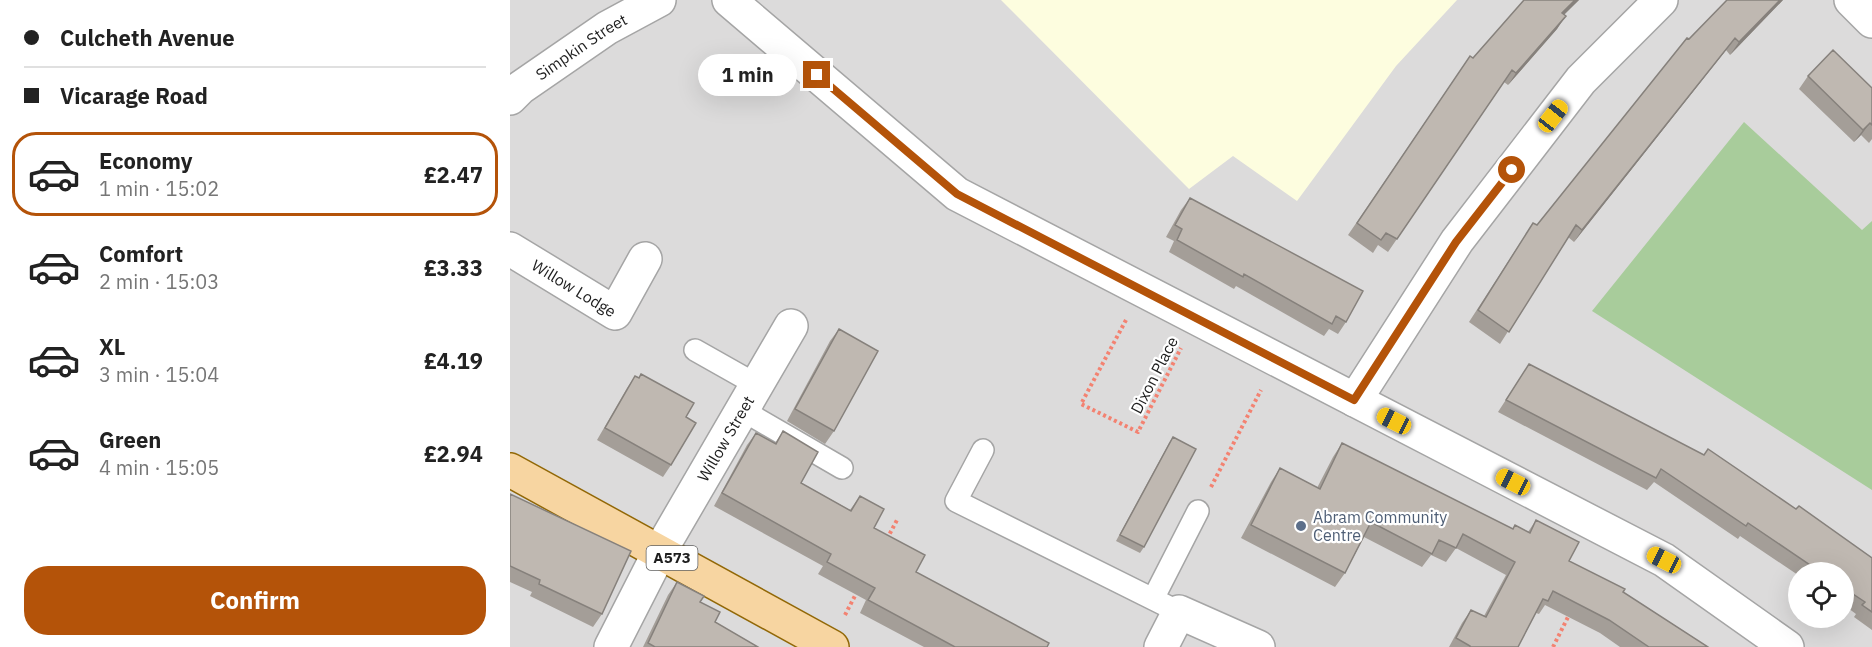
<!DOCTYPE html>
<meta charset="utf-8">
<style>
:root{--surface:#fff;--page:#f6f6f6;--text:#222;--muted:#767676;--line:#e0e0e0;--accent:#b45309}
body{margin:0;font-family:"IBM Plex Sans",sans-serif;background:var(--page);color:var(--text);height:100vh;display:flex;flex-direction:column;font-size:22px;white-space:nowrap}
*{box-sizing:border-box;margin:0}
p{font-size:20px;color:var(--muted)}
.icon{flex:none;width:33px;height:33px;fill:none;stroke:currentColor;stroke-width:2;stroke-linecap:round;stroke-linejoin:round}
.map{position:relative;flex:1;overflow:hidden}
.details{display:flex;flex-direction:column;background:var(--surface);width:510px}
.details>*{flex:none}
.hud{display:grid;align-content:center;height:132px;padding:0 24px;background:var(--surface)}
.controls{position:absolute;left:1278px;top:562px;display:grid;gap:12px}
.controls a{display:grid;place-items:center;width:66px;height:66px;border-radius:50%;background:var(--surface);box-shadow:0 6px 24px #0002;font-size:30px}
.end{position:absolute;width:27px;height:27px;margin:-14px;border:8px solid #b45309;background:#fff;box-shadow:0 0 0 3px #fff}
.from{border-radius:50%}
.bubble{position:absolute;height:42px;border-radius:21px;background:var(--surface);box-shadow:0 6px 24px #0002;font-size:20px;font-weight:800;line-height:42px;text-align:center}
.car{position:absolute;width:18px;height:36px;margin:-18px -9px;border-radius:8px;box-shadow:0 0 4px 2px #0007;background:linear-gradient(#f5c518 24%,#345 0 40%,#f5c518 0 76%,#345 0 86%,#f5c518 0)}
.hud b{display:flex;align-items:center;gap:21px;height:57px;font-size:22px}
.hud b+b{border-top:2px solid var(--line)}
.hud i{width:15px;height:15px;background:var(--text)}
ul{padding:0;list-style:none}
li{display:flex;align-items:center;gap:18px;height:84px;margin:0 12px 9px;padding:0 12px;border:3px solid transparent;border-radius:24px}
li div{flex:1}
li b{display:block;font-size:22px}
li em{font-style:normal;font-weight:800}
li.selected{border-color:var(--accent)}
li>.icon{width:54px;height:54px;stroke-width:1.5}
.button{display:flex;gap:12px;margin-top:auto;padding:12px 24px}
.button a{flex:1;height:69px;border-radius:24px;background:var(--accent);color:#fff;font-size:24px;font-weight:800;line-height:69px;text-align:center}
main{display:flex;flex:1;min-height:0}
.map>svg:first-child{display:block}
.residential{fill:#dcdbdb;fill-rule:evenodd}
.education{fill:#fdfddf}
.forest{fill:#a8cc9b}
.lines{fill:none;stroke-linecap:round;stroke-linejoin:round}
.service-casing{stroke:#a5a5a5;stroke-width:24}
.minor-casing{stroke:#a5a5a5;stroke-width:36}
.primary-casing{stroke:#926807;stroke-width:36}
.path{stroke:#f38271;stroke-width:4;stroke-dasharray:3 3;stroke-linecap:butt}
.service{stroke:#fff;stroke-width:21}
.minor{stroke:#fff;stroke-width:33}
.primary{stroke:#f7d5a1;stroke-width:33}
.wall{fill:#a49e98}
.shaded-wall{fill:#86817c}
.building{fill:#bfb8b1;stroke:#86817c;stroke-width:1.5}
.route{stroke:#b45309;stroke-width:8}
.service-dot{fill:#5c6f8a;stroke:#fff;stroke-width:2}
.labels{text-anchor:middle;stroke-width:4.5;stroke-linejoin:round;paint-order:stroke}
.shield{fill:#fff;stroke:#626262;stroke-width:1.5}
.shield-label{font-size:15px;font-weight:bold;fill:#1e1e1e}
.street-label{font-size:16px;fill:#1e1e1e;stroke:#fff}
.service-label{font-size:16px;fill:#4e5e75;stroke:#fff;text-anchor:start}
</style>
<main>
<section class="details">
<div class="hud">
<b><i class="from"></i>Culcheth Avenue</b>
<b><i></i>Vicarage Road</b>
</div>
<ul>
<li class="selected"><svg class="icon" aria-label="car" viewBox="0 0 24 24"><path d="M5 17H2v-5l4-1 3-4h7l3 4 3 1v5h-3M9 17h6M6 11h13"/><circle cx="7" cy="17" r="2"/><circle cx="17" cy="17" r="2"/></svg><div><b>Economy</b><p>1 min · 15:02</p></div><em>£2.47</em></li>
<li><svg class="icon" aria-label="car" viewBox="0 0 24 24"><path d="M5 17H2v-5l4-1 3-4h7l3 4 3 1v5h-3M9 17h6M6 11h13"/><circle cx="7" cy="17" r="2"/><circle cx="17" cy="17" r="2"/></svg><div><b>Comfort</b><p>2 min · 15:03</p></div><em>£3.33</em></li>
<li><svg class="icon" aria-label="car" viewBox="0 0 24 24"><path d="M5 17H2v-5l4-1 3-4h7l3 4 3 1v5h-3M9 17h6M6 11h13"/><circle cx="7" cy="17" r="2"/><circle cx="17" cy="17" r="2"/></svg><div><b>XL</b><p>3 min · 15:04</p></div><em>£4.19</em></li>
<li><svg class="icon" aria-label="car" viewBox="0 0 24 24"><path d="M5 17H2v-5l4-1 3-4h7l3 4 3 1v5h-3M9 17h6M6 11h13"/><circle cx="7" cy="17" r="2"/><circle cx="17" cy="17" r="2"/></svg><div><b>Green</b><p>4 min · 15:05</p></div><em>£2.94</em></li>
</ul>
<div class="button"><a>Confirm</a></div>
</section>
<div class="map">
<svg width="1362" height="647" viewBox="0 0 1362 647">
<rect width="100%" height="100%" fill="#efece5"/>
<path class="residential" d="M0,0h1362v647h-1362zM1288,573h46v45h-46z"/>
<path class="education" d="M491,0h456l-61,66 -99,135 -64,-45 -44,33z"/>
<path class="forest" d="M1234,122l118,108 10,-9v269l-280,-179z"/>
<g class="lines">
<g class="service-casing">
<path id="service" d="M185,350l62,35
M232,410l100,58
M473,450l-27,51 223,111
M643,599l45,-88"/>
</g>
<g class="minor-casing">
<g id="minor">
<path d="M219,0l228,194 707,366 123,87"/>
<path d="M1341,0l21,21"/>
<path id="s1" d="M0,98l10,-10 87,-60 52,-28"/>
<path id="s2" d="M0,249l105,64 30,-54"/>
<path d="M845,400l102,-159 124,-161 80,-80"/>
<path id="s3" d="M101,647l49,-96 131,-225"/>
<path d="M651,647l18,-35 79,35"/>
</g>
</g>
<g class="primary-casing">
<path id="primary" d="M0,470l322,177"/>
</g>
<path class="path" d="M616,320l-45,84 57,28 43,-84
M701,487l50,-97
M377,539l10,-19
M335,615l13,-25
M1043,647l17,-34"/>
<use href="#service" class="service"/>
<use href="#minor" class="minor"/>
<use href="#primary" class="primary"/>
</g>
<path class="wall" d="M1014,0h55l-15,15 -7,14 -49,56 -4,-3 -116,170 -10,-7 -5,8 -25,-18 122,-179 3,2z
M1217,0h56l-53,55 -4,-5 -152,192 -6,-5 -68,107 -31,-22 64,-99 4,2z
M1298,76l64,12v51l-3,4 -8,-8 -7,7 -55,-53z
M680,198l156,124 -8,12 -9,-5 -5,7 -88,-50 -2,3 -65,-37 5,-11 -8,-4 15,-27z
M329,329l-5,102 -9,13 -38,-23 43,-80z
M1019,364l267,145 76,49v72l-18,-13 2,-3 -12,-9v-32h-46v2l-58,-39 -2,3 -84,-57 -7,8 -149,-78z
M125,376l51,41 -15,48 -8,12 -66,-37 30,-52z
M273,431l18,52 49,27 10,-14 14,32 42,44 131,75h-123l-64,-34 6,-13 -48,-26 5,-8 -109,-60 33,-61 9,-12 19,10z
M663,437l-29,110 -4,6 -24,-12 53,-98z
M832,443l170,86 3,-4 13,7 8,-12 33,41 54,31 85,55h-88l-20,-14 -55,-28 -6,9 -3,-1 -18,34h-69l13,-24 9,-13 13,6 22,-41 -50,-27 -10,14 -15,-7 -9,12 -58,-30 -19,36 -10,14 -94,-49 30,-56 9,-14 37,20 16,-31z
M0,494l92,120 -9,13 -63,-31 2,-4 -22,-10z
M167,582l23,20 15,20 43,25h-115l25,-52z"/>
<path class="shaded-wall" d="M1065,0h4l-26,25 9,-12z
M1270,0h3l-53,55 9,-13z
M1056,16l-9,13 -49,56 8,-12z
M1225,38l-9,12 -152,192 8,-12z
M1360,123l-9,12 -7,7 9,-12z"/>
<path class="building" d="M1014,0h51l-13,13 4,3 -50,57 -4,-3 -115,169 -11,-6 -5,7 -24,-17 113,-167 3,2z
M1217,0h53l-41,42 -4,-4 -153,192 -6,-5 -67,107 -31,-22 55,-87 4,2 150,-187 2,1z
M1323,50l39,38v37l-2,-2 -7,7 -55,-54z
M680,198l173,93 -17,31 -10,-6 -4,8 -88,-50 -1,3 -66,-37 5,-11 -7,-4z
M329,329l39,22 -44,80 -39,-22z
M1019,364l175,91 4,-6 88,60 3,-3 73,52v54l-10,-7 3,-3 -21,-14v-15h-22l-74,-50 -2,3 -85,-57 -5,9 -150,-78z
M131,374l53,29 -8,14 10,6 -25,42 -66,-37 30,-52 4,2z
M273,431l35,21 -17,31 50,28 9,-15 24,13 -10,19 51,27 -9,17 133,71 -2,4h-92l-87,-47 7,-12 -48,-26 4,-8 -109,-61 34,-60 20,11z
M663,437l23,12 -52,98 -24,-12z
M832,443l171,86 2,-4 15,8 6,-13 43,22 -10,19 56,28 -2,3 85,55h-59l-40,-27 -56,-29 -5,10 -5,-2 -25,48h-48v-1l-14,-8 15,-28 15,7 29,-55 -52,-28 -7,14 -17,-8 -7,14 -61,-32 -26,51 -94,-48 29,-57 40,21z
M0,494l121,57 -29,63 -63,-30 1,-4 -30,-14z
M167,582l27,14 -4,6 20,10 -5,10 43,25h-103l-7,-4z"/>
<g class="lines">
<path class="route" d="M307,75l140,119 397,206 102,-158 56,-72"/>
</g>
<circle class="service-dot" cx="791" cy="526" r="6"/>
<g class="labels">
<rect class="shield" x="136.5" y="546" width="51" height="24" rx="4.5"/>
<g class="shield-label">
<text x="162" y="563">A573</text>
</g>
<g class="street-label">
<text dy="6" stroke="none"><textPath href="#s1" startOffset="88">Simpkin Street</textPath></text>
<text dy="6" stroke="none"><textPath href="#s2" startOffset="75">Willow Lodge</textPath></text>
<text transform="translate(644 375) rotate(-63)" y="6">Dixon Place</text>
<text dy="6" stroke="none"><textPath href="#s3" startOffset="238">Willow Street</textPath></text>
</g>
<g class="service-label">
<text x="803" y="523">Abram Community<tspan x="803" dy="18">Centre</tspan></text>
</g>
</g>
</svg>
<div class="controls">
<a><svg class="icon" aria-label="locate" viewBox="0 0 24 24"><circle cx="12" cy="12" r="6"/><path d="M12 2v4M12 18v4M2 12h4M18 12h4"/></svg></a>
</div>
<i class="end from" style="left:1002px;top:170px"></i>
<i class="end" style="left:307px;top:75px"></i>
<div class="bubble" style="left:188px;top:54px;width:99px">1 min</div>
<i class="car" style="left:1043px;top:116px;rotate:38deg"></i>
<i class="car" style="left:884px;top:421px;rotate:297deg"></i>
<i class="car" style="left:1003px;top:482px;rotate:297deg"></i>
<i class="car" style="left:1154px;top:560px;rotate:297deg"></i>
</div>
</main>
